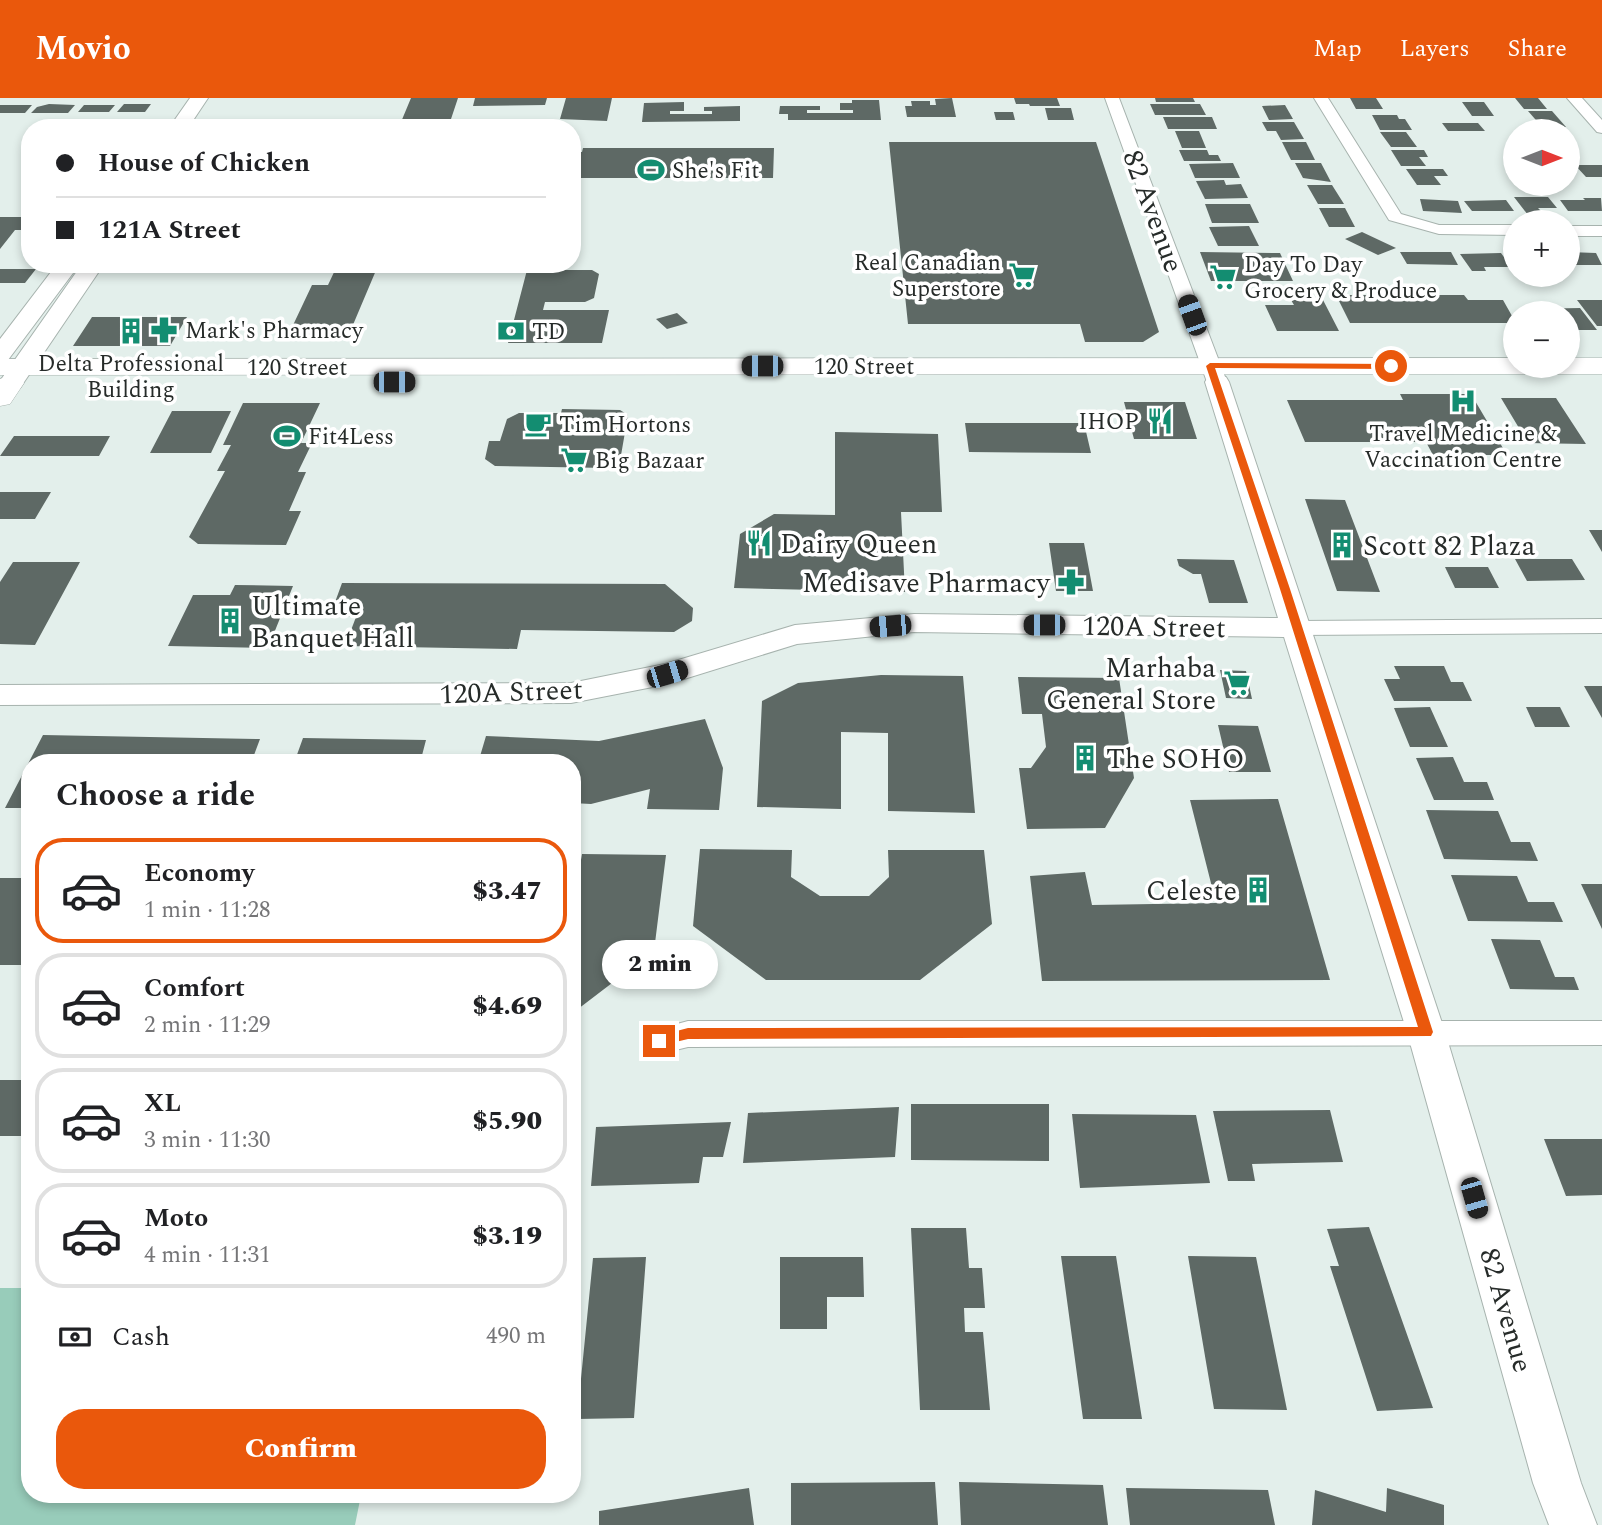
<!DOCTYPE html>
<meta charset="utf-8">
<style>
:root{--surface:#fff;--page:#f6f6f6;--text:#202124;--muted:#757577;--line:#e0e0e0;--accent:#ea580c}
body{margin:0;font-family:Spectral,serif;background:var(--page);color:var(--text);height:100vh;display:flex;flex-direction:column;font-size:26px;white-space:nowrap}
*{box-sizing:border-box;margin:0}
p{font-size:23px;color:var(--muted)}
.icon{flex:none;width:38px;height:38px;fill:none;stroke:currentColor;stroke-width:2;stroke-linecap:round;stroke-linejoin:round}
.map{position:relative;flex:1;overflow:hidden}
.side{position:absolute;left:21px;top:656px;width:560px;height:749px;display:flex;flex-direction:column;background:var(--surface);border-radius:28px;box-shadow:0 4px 10px #0003}
.side>*{flex:none}
.banner{position:absolute;left:21px;top:21px;width:560px;height:154px;border-radius:28px;box-shadow:0 4px 10px #0003;display:grid;align-content:center;height:154px;padding:0 35px;background:var(--surface)}
.needle{width:46px;rotate:90deg}
.controls{position:absolute;left:1503px;top:21px;display:grid;gap:14px}
.controls a{display:grid;place-items:center;width:77px;height:77px;border-radius:50%;background:var(--surface);box-shadow:0 4px 10px #0003;font-size:35px}
.end{position:absolute;width:32px;height:32px;margin:-16px;border:9px solid #ea580c;background:#fff;box-shadow:0 0 0 4px #fff}
.from{border-radius:50%}
.bubble{position:absolute;height:49px;border-radius:24px;background:var(--surface);box-shadow:0 4px 10px #0003;font-size:23px;font-weight:800;line-height:49px;text-align:center}
.car{position:absolute;width:21px;height:42px;margin:-21px -10px;border-radius:9px;box-shadow:0 0 5px 2px #0007;background:linear-gradient(#222 24%,#8ab4d8 0 40%,#222 0 76%,#8ab4d8 0 86%,#222 0)}
.banner b{display:flex;align-items:center;gap:24px;height:66px;font-size:26px}
.banner b+b{border-top:2px solid var(--line)}
.banner i{width:18px;height:18px;background:var(--text)}
ul{padding:0;list-style:none}
li{display:flex;align-items:center;gap:21px;height:105px;margin:0 14px 10px;padding:0 21px;border:4px solid var(--line);border-radius:28px}
li div{flex:1}
li b{display:block;font-size:26px}
li em{font-style:normal;font-weight:800}
li.active{border-color:var(--accent)}
li>.icon{width:63px;height:63px;stroke-width:1.5}
h2{padding:0 35px;font-size:32px;line-height:84px}
.pay{display:flex;align-items:center;gap:18px;height:77px;padding:0 35px;font-size:26px}
.pay p{margin-inline-start:auto}
.primary-button{display:flex;gap:14px;margin-top:auto;padding:14px 35px}
.primary-button a{flex:1;height:80px;border-radius:28px;background:var(--accent);color:#fff;font-size:28px;font-weight:800;line-height:80px;text-align:center}
header{display:flex;align-items:center;gap:42px;box-sizing:border-box;height:98px;padding:0 35px;background:var(--accent);color:#fff}
header strong{font-size:33px}
nav{display:flex;gap:38px;margin-inline-start:auto;font-size:24px}
.map>svg:first-child{display:block}
.green{fill:#98ccba}
.building{fill:#5e6965}
.lines{fill:none;stroke-linecap:round;stroke-linejoin:round}
.minor-casing{stroke:#a7b3ae;stroke-width:2}
.tertiary-casing{stroke:#a7b3ae;stroke-width:2}
.secondary-casing{stroke:#a7b3ae;stroke-width:1}
.minor{fill:#fff;fill-rule:evenodd}
.tertiary{fill:#fff;fill-rule:evenodd}
.secondary{fill:#fff;fill-rule:evenodd}
.route{fill:#ea580c}
.labels{text-anchor:middle;stroke-width:7;stroke-linejoin:round;paint-order:stroke}
.far-poi-label{font-size:23px;fill:#262b29;stroke:#fff;text-anchor:start}
.far-street-label{font-size:23px;fill:#262b29;stroke:#fff}
.street-label{font-size:28px;fill:#262b29;stroke:#fff}
.poi-label{font-size:28px;fill:#262b29;stroke:#fff;text-anchor:start}
</style>
<header>
<strong>Movio</strong>
<nav><a>Map</a><a>Layers</a><a>Share</a></nav>
</header>
<div class="map">
<svg width="1602" height="1427" viewBox="0 0 1602 1427">
<rect width="100%" height="100%" fill="#e3efeb"/>
<path class="green" d="M0,1190h30v206l331,1 -6,30h-355z"/>
<path class="building" d="M411,0h47l-8,24h-49z
M475,0h72l-2,7 -72,1z
M566,0h46l-5,23 -47,-2z
M952,0l4,19h-49l-2,-11h7l-1,-5h19v4h6l-1,-6z
M1014,0h43l3,8h-30l-1,-2h-13z
M1155,0h38l2,4h-39z
M1350,0h26l7,11h-27z
M1515,0h23l9,11h-23z
M852,2h27l2,20h-93v-6h-9l1,-8h40v4h-13v3h46v-3h-13v-7h12z
M684,4v9h-14v3h42v-3h-8v-4l36,-1v15l-98,1 2,-19z
M1462,4h22l10,14h-22z
M49,6l26,1 -7,8h-37l6,-6z
M124,6h27l-6,8h-28z
M1150,6h50l6,11h-51z
M0,7h32l-7,8h-25z
M84,7h31l-6,7h-31z
M1285,7l8,14 -24,1 -7,-14z
M1045,10h26l3,12h-26z
M1528,13h24l14,16h-24z
M994,14h19l2,8h-19z
M1372,17h25l2,4h6l7,11h-32z
M1163,19h49l5,12h-49z
M213,23h35l-3,4h119l-2,3h-153z
M1262,24h32l10,17 -23,1 -5,-9h-9z
M1442,25h36l7,8h-37z
M1175,33h24l7,17h-24z
M1380,34h26l11,15h-26z
M889,44h207l63,190 -16,10h-58l-5,-18h-172z
M1282,44h24l9,18h-24z
M583,50h191l-1,30h-201v-26h10z
M1179,52h28l2,5h9l3,6h-37z
M1391,52h33l4,7h-9l7,9h-25z
M1233,65l7,15h-45l-6,-14z
M1295,65h26l10,19 -28,-4z
M1575,67h27v12h-16z
M1406,71h37l5,7h-14l7,9h-24z
M1224,82l2,5 15,-1 7,14 -43,1 -9,-18z
M1307,87h25l12,19h-26z
M1514,99h34l9,11h-19l6,6 -16,1z
M1583,100h18l1,13h-34l-8,-11h25z
M1420,101l38,2 4,12 -39,-2z
M1506,102l8,11h-42l-8,-10z
M1205,106h45l9,19h-47z
M1319,110h26l10,19h-26z
M0,119h30v13h-15l-15,19z
M1249,128l10,20h-41l-9,-19z
M1362,134l34,16 -18,7 -33,-16z
M1200,154l80,1 13,28h-82z
M1400,154h51l7,13 -51,-1z
M1568,154l28,1 6,12h-34z
M1501,155l10,14h-27l2,4h-14l-12,-17z
M126,166h189l-3,7h-191z
M336,170h41l-30,71 -61,1 26,-55h16z
M0,171h36l-11,14h-25z
M527,172h65l7,4 -5,24 -9,4h-40l-2,8h66l-7,33h-94z
M1336,197h128l4,5h35l13,23h-166z
M1291,202h32l16,31h-62l-12,-26h29z
M1577,202h25v26h-5z
M1580,210l17,22h-29v-17h-38l-3,-4z
M677,215l11,10 -21,6 -11,-10z
M92,219h95l-17,29h-97z
M1400,296h71l36,61h-74l-7,-13h-121l-18,-42h116z
M1501,300h55l30,46 -58,-1z
M1124,304h61l12,37h-63z
M243,305h77l-19,40h11l-14,29h8l-17,39h12l-15,34 -88,-1 -9,-7 36,-66h-8l14,-26h-8z
M562,311l58,1 8,5 -8,46 -12,7 -113,-2 -10,-7 4,-18h11l7,-22 12,-6h42z
M172,313h59l-20,42h-61z
M965,325h119l7,30 -122,-1z
M835,334l103,2 4,78h-41l4,80 -171,-4 6,-54 34,-20 61,1z
M14,338h96l-11,20h-99z
M0,394h51l-16,27h-35z
M1305,401l40,1 35,92 -43,-1z
M1589,432h13v22z
M1049,445h35l9,48h-37z
M1177,461l57,1 14,43h-39l-8,-29h-8l-14,-8z
M1515,461h57l13,21 -58,1z
M13,464h67l-45,83 -35,-1v-62z
M1445,469h43l11,21h-44z
M342,485l323,1 28,24 -1,13 -18,11 -153,-2 -4,19 -172,-3 11,-29 -26,-1z
M235,487l58,1 -25,62 -100,-2 25,-51h37z
M1394,568h50l7,16h12l9,19h-78l-10,-22h16z
M1220,572l26,1 6,28 -26,-1z
M881,577l82,1 12,137 -87,-2v-78l-47,-1v77l-84,-2 5,-106 36,-18z
M1018,579l101,1 15,100 -29,50 -78,1 -8,-61h12l15,-21 -4,-33h-20z
M1584,588h18v32z
M1430,609l18,40h-38l-16,-39z
M1526,609h34l10,20h-35z
M705,621l18,49 -4,42 -72,-1 3,-20 -59,15 -19,-1v-40h-94l8,-27 113,5z
M1218,627l40,1 13,46h-42z
M43,637l217,4 -9,24h-221v45h-25z
M303,640l123,2 -6,23h-126z
M1453,659l11,25h23l7,18h-60l-18,-42z
M1278,701l52,181 -288,1 -12,-105 55,-4 7,33 124,-2 -26,-103z
M1426,712l72,1 13,31h19l8,19 -94,-2z
M700,751l92,1 -1,27 29,19h49l20,-19 -1,-27h96l8,74 -72,56h-154l-73,-54z
M582,756l84,1 -12,96 -76,58h-6v-96z
M1451,777l66,1 11,26h26l9,20 -95,-1z
M0,780h30v87h-30z
M1581,786h21v45z
M1491,841l49,1 15,37h19l5,13 -69,-1z
M0,982h30v56h-30z
M911,1006h138v57l-138,-1z
M899,1009l-4,50 -152,6 5,-50z
M1330,1012l13,52 -91,2 3,17h-27l-15,-70z
M1072,1016l124,1 14,68 -130,5z
M731,1024l-8,35h-20l-4,26 -108,3 5,-59z
M1544,1041h58v56l-36,1z
M1369,1129l64,181 -56,3 -47,-145h9l-12,-37z
M911,1130h55l3,40h13l3,40h-21l1,24h18l7,78h-70z
M1061,1158h55l26,163h-59z
M1188,1158l68,1 31,153 -73,-1z
M646,1159l-12,161 -57,1 16,-161z
M780,1159h83l1,40h-37v32h-47z
M935,1384l3,43h-147v-42z
M959,1384l144,3 5,40h-147z
M749,1390l5,37h-155v-14z
M1126,1390l142,2 7,35h-145z
M1387,1390l57,17v20h-132l3,-35 71,22z"/>
<g class="lines">
<g class="minor-casing">
<path id="minor" d="M1105,0h14l108,284 -3,4h-14l-3,-4z
M1314,0h14l73,116 38,11h77v10l-77,-1 -50,-14z
M1567,0h15l20,22v13l-5,-1z
M1568,128h34v10h-34z
M1602,521v14l-305,2 -8,-2 -4,-5 4,-5 8,-2z
M688,923h914v24l-914,2 -29,7 -11,-4 -4,-9 4,-9z"/>
</g>
<g class="tertiary-casing">
<path id="tertiary" d="M190,0h18l-20,30h-19z
M57,166h16l3,5 -68,91 -8,2v-23z
M82,166h22l-84,124 -9,2 -9,-2 -2,-7z
M1217,277l9,2 3,5 216,650 136,451 16,42h-48l-16,-42 -126,-451 -123,-395 -370,-5 -117,12 -129,40 -97,19 -571,2v-20l571,-2 94,-19 130,-39 119,-11 364,4 -73,-236 3,-5z"/>
</g>
<g class="secondary-casing">
<path id="secondary" d="M1516,260v8h52v-8h34v16l-1602,1v-16z
M11,277l9,2 4,6 -14,21 -10,2v-27z"/>
</g>
<use href="#minor" class="minor"/>
<use href="#tertiary" class="tertiary"/>
<use href="#secondary" class="secondary"/>
</g>
<path class="route" d="M1210,265l181,1 4,2 -4,3 -176,-1 75,221 143,443 -2,4 -743,3 -29,7 -5,-1v-8l34,-9 730,-1 -138,-438 -74,-223z"/>
<defs>
<g id="stadium-bare" transform="scale(2.1)"><path d="M0-5a6.5 5 0 1 0 0 10a6.5 5 0 1 0 0-10ZM-3.5-1.8h7v3.6h-7Z" fill="#138d71" stroke="#fff" stroke-width="2.5" paint-order="stroke"/></g>
<g id="supermarket-bare" transform="scale(2.1)"><path d="M-6-5.5h2.5l.6 2H6L4.5 2H-2.5L-4.4-4H-6ZM-1.5 3.2a1.3 1.3 0 1 0 .1 0ZM3 3.2a1.3 1.3 0 1 0 .1 0Z" fill="#138d71" stroke="#fff" stroke-width="2.5" paint-order="stroke"/></g>
<g id="pharmacy-bare" transform="scale(2.1)"><path d="M-2-6h4v4h4v4h-4v4h-4v-4h-4v-4h4Z" fill="#138d71" stroke="#fff" stroke-width="2.5" paint-order="stroke"/></g>
<g id="building-bare" transform="scale(2.1)"><path d="M-4-6H4V6H1V3H-1V6H-4ZM-2.5-4.3h1.7v1.8h-1.7ZM.8-4.3h1.7v1.8H.8ZM-2.5-1h1.7V.8h-1.7ZM.8-1h1.7V.8H.8Z" fill="#138d71" stroke="#fff" stroke-width="2.5" paint-order="stroke"/></g>
<g id="bank-bare" transform="scale(2.1)"><path d="M-6-4H6V4H-6ZM0-2.3a2.3 2.3 0 1 0 0 4.6a2.3 2.3 0 1 0 0-4.6Z" fill="#138d71" stroke="#fff" stroke-width="2.5" paint-order="stroke"/></g>
<g id="hospital-bare" transform="scale(2.1)"><path d="M-5-5h3v3.5h4V-5h3V5h-3V1.5h-4V5h-3Z" fill="#138d71" stroke="#fff" stroke-width="2.5" paint-order="stroke"/></g>
<g id="restaurant-bare" transform="scale(2.1)"><path d="M-5-6h1v4h1v-4h1v4h1v-4h1v5L-1.5 .5V6h-2V.5L-5-1ZM5-6V6H3V1.5H1.5Q1.5-4 5-6Z" fill="#138d71" stroke="#fff" stroke-width="2.5" paint-order="stroke"/></g>
<g id="cafe-bare" transform="scale(2.1)"><path d="M-5.5-4.5H6V0H3Q3 3.5 0 3.5H-2.5Q-5.5 3.5-5.5 0ZM3-3.2v2h1.7v-2ZM-6 4.5H4V6H-6Z" fill="#138d71" stroke="#fff" stroke-width="2.5" paint-order="stroke"/></g>
</defs>
<g fill-rule="evenodd">
<use href="#stadium-bare" x="651" y="72"/>
<use href="#supermarket-bare" x="1022" y="177"/>
<use href="#supermarket-bare" x="1223" y="179"/>
<use href="#pharmacy-bare" x="164" y="232"/>
<use href="#building-bare" x="131" y="233"/>
<use href="#bank-bare" x="511" y="233"/>
<use href="#hospital-bare" x="1463" y="303"/>
<use href="#restaurant-bare" x="1160" y="323"/>
<use href="#cafe-bare" x="538" y="326"/>
<use href="#stadium-bare" x="287" y="338"/>
<use href="#supermarket-bare" x="574" y="362"/>
<use href="#restaurant-bare" x="759" y="445"/>
<use href="#building-bare" x="1342" y="447"/>
<use href="#pharmacy-bare" x="1071" y="484"/>
<use href="#building-bare" x="230" y="523"/>
<use href="#supermarket-bare" x="1237" y="585"/>
<use href="#building-bare" x="1085" y="660"/>
<use href="#building-bare" x="1258" y="792"/>
</g>
<g class="labels">
<g class="far-poi-label">
<text x="672" y="80">She's Fit</text>
<text x="1001" y="172" text-anchor="end">Real Canadian<tspan x="1001" dy="26">Superstore</tspan></text>
<text x="1244" y="174">Day To Day<tspan x="1244" dy="26">Grocery &amp; Produce</tspan></text>
<text x="185" y="240">Mark's Pharmacy</text>
<text x="532" y="241">TD</text>
<text x="131" y="273" text-anchor="middle">Delta Professional<tspan x="131" dy="26">Building</tspan></text>
<text x="1139" y="331" text-anchor="end">IHOP</text>
<text x="559" y="334">Tim Hortons</text>
<text x="1463" y="343" text-anchor="middle">Travel Medicine &amp;<tspan x="1463" dy="26">Vaccination Centre</tspan></text>
<text x="308" y="346">Fit4Less</text>
<text x="595" y="370">Big Bazaar</text>
</g>
<g class="far-street-label">
<text x="864" y="276">120 Street</text>
<text x="297" y="277">120 Street</text>
</g>
<g class="street-label">
<text transform="translate(1154 113) rotate(70)" y="10">82 Avenue</text>
<text transform="translate(1154 528) rotate(1)" y="10">120A Street</text>
<text transform="translate(511 593) rotate(-2)" y="10">120A Street</text>
<text transform="translate(1507 1212) rotate(74)" y="10">82 Avenue</text>
</g>
<g class="poi-label">
<text x="780" y="455">Dairy Queen</text>
<text x="1363" y="457">Scott 82 Plaza</text>
<text x="1050" y="494" text-anchor="end">Medisave Pharmacy</text>
<text x="251" y="517">Ultimate<tspan x="251" dy="32">Banquet Hall</tspan></text>
<text x="1216" y="579" text-anchor="end">Marhaba<tspan x="1216" dy="32">General Store</tspan></text>
<text x="1106" y="670">The SOHO</text>
<text x="1237" y="802" text-anchor="end">Celeste</text>
</g>
</g>
</svg>
<div class="controls">
<a><svg class="needle" viewBox="-14 -14 28 28"><path d="M0-13l5 13h-10z" fill="#e53935"/><path d="M0 13l5-13h-10z" fill="#757577"/></svg></a>
<a>+</a>
<a>−</a>
</div>
<i class="end from" style="left:1391px;top:268px"></i>
<i class="end" style="left:659px;top:943px"></i>
<div class="bubble" style="left:602px;top:842px;width:116px">2 min</div>
<i class="car" style="left:1192px;top:217px;rotate:340deg"></i>
<i class="car" style="left:762px;top:268px;rotate:270deg"></i>
<i class="car" style="left:394px;top:284px;rotate:90deg"></i>
<i class="car" style="left:1044px;top:527px;rotate:270deg"></i>
<i class="car" style="left:890px;top:528px;rotate:265deg"></i>
<i class="car" style="left:667px;top:576px;rotate:73deg"></i>
<i class="car" style="left:1474px;top:1100px;rotate:164deg"></i>
<div class="banner">
<b><i class="from"></i>House of Chicken</b>
<b><i></i>121A Street</b>
</div>
<section class="side">
<h2>Choose a ride</h2>
<ul>
<li class="active"><svg class="icon" aria-label="car" viewBox="0 0 24 24"><path d="M5 17H2v-5l4-1 3-4h7l3 4 3 1v5h-3M9 17h6M6 11h13"/><circle cx="7" cy="17" r="2"/><circle cx="17" cy="17" r="2"/></svg><div><b>Economy</b><p>1 min · 11:28</p></div><em>$3.47</em></li>
<li><svg class="icon" aria-label="car" viewBox="0 0 24 24"><path d="M5 17H2v-5l4-1 3-4h7l3 4 3 1v5h-3M9 17h6M6 11h13"/><circle cx="7" cy="17" r="2"/><circle cx="17" cy="17" r="2"/></svg><div><b>Comfort</b><p>2 min · 11:29</p></div><em>$4.69</em></li>
<li><svg class="icon" aria-label="car" viewBox="0 0 24 24"><path d="M5 17H2v-5l4-1 3-4h7l3 4 3 1v5h-3M9 17h6M6 11h13"/><circle cx="7" cy="17" r="2"/><circle cx="17" cy="17" r="2"/></svg><div><b>XL</b><p>3 min · 11:30</p></div><em>$5.90</em></li>
<li><svg class="icon" aria-label="car" viewBox="0 0 24 24"><path d="M5 17H2v-5l4-1 3-4h7l3 4 3 1v5h-3M9 17h6M6 11h13"/><circle cx="7" cy="17" r="2"/><circle cx="17" cy="17" r="2"/></svg><div><b>Moto</b><p>4 min · 11:31</p></div><em>$3.19</em></li>
</ul>
<div class="pay"><svg class="icon" aria-label="cash" viewBox="0 0 24 24"><path d="M3 7h18v10H3z"/><circle cx="12" cy="12" r="2"/></svg>Cash<p>490 m</p></div>
<div class="primary-button"><a>Confirm</a></div>
</section>
</div>
